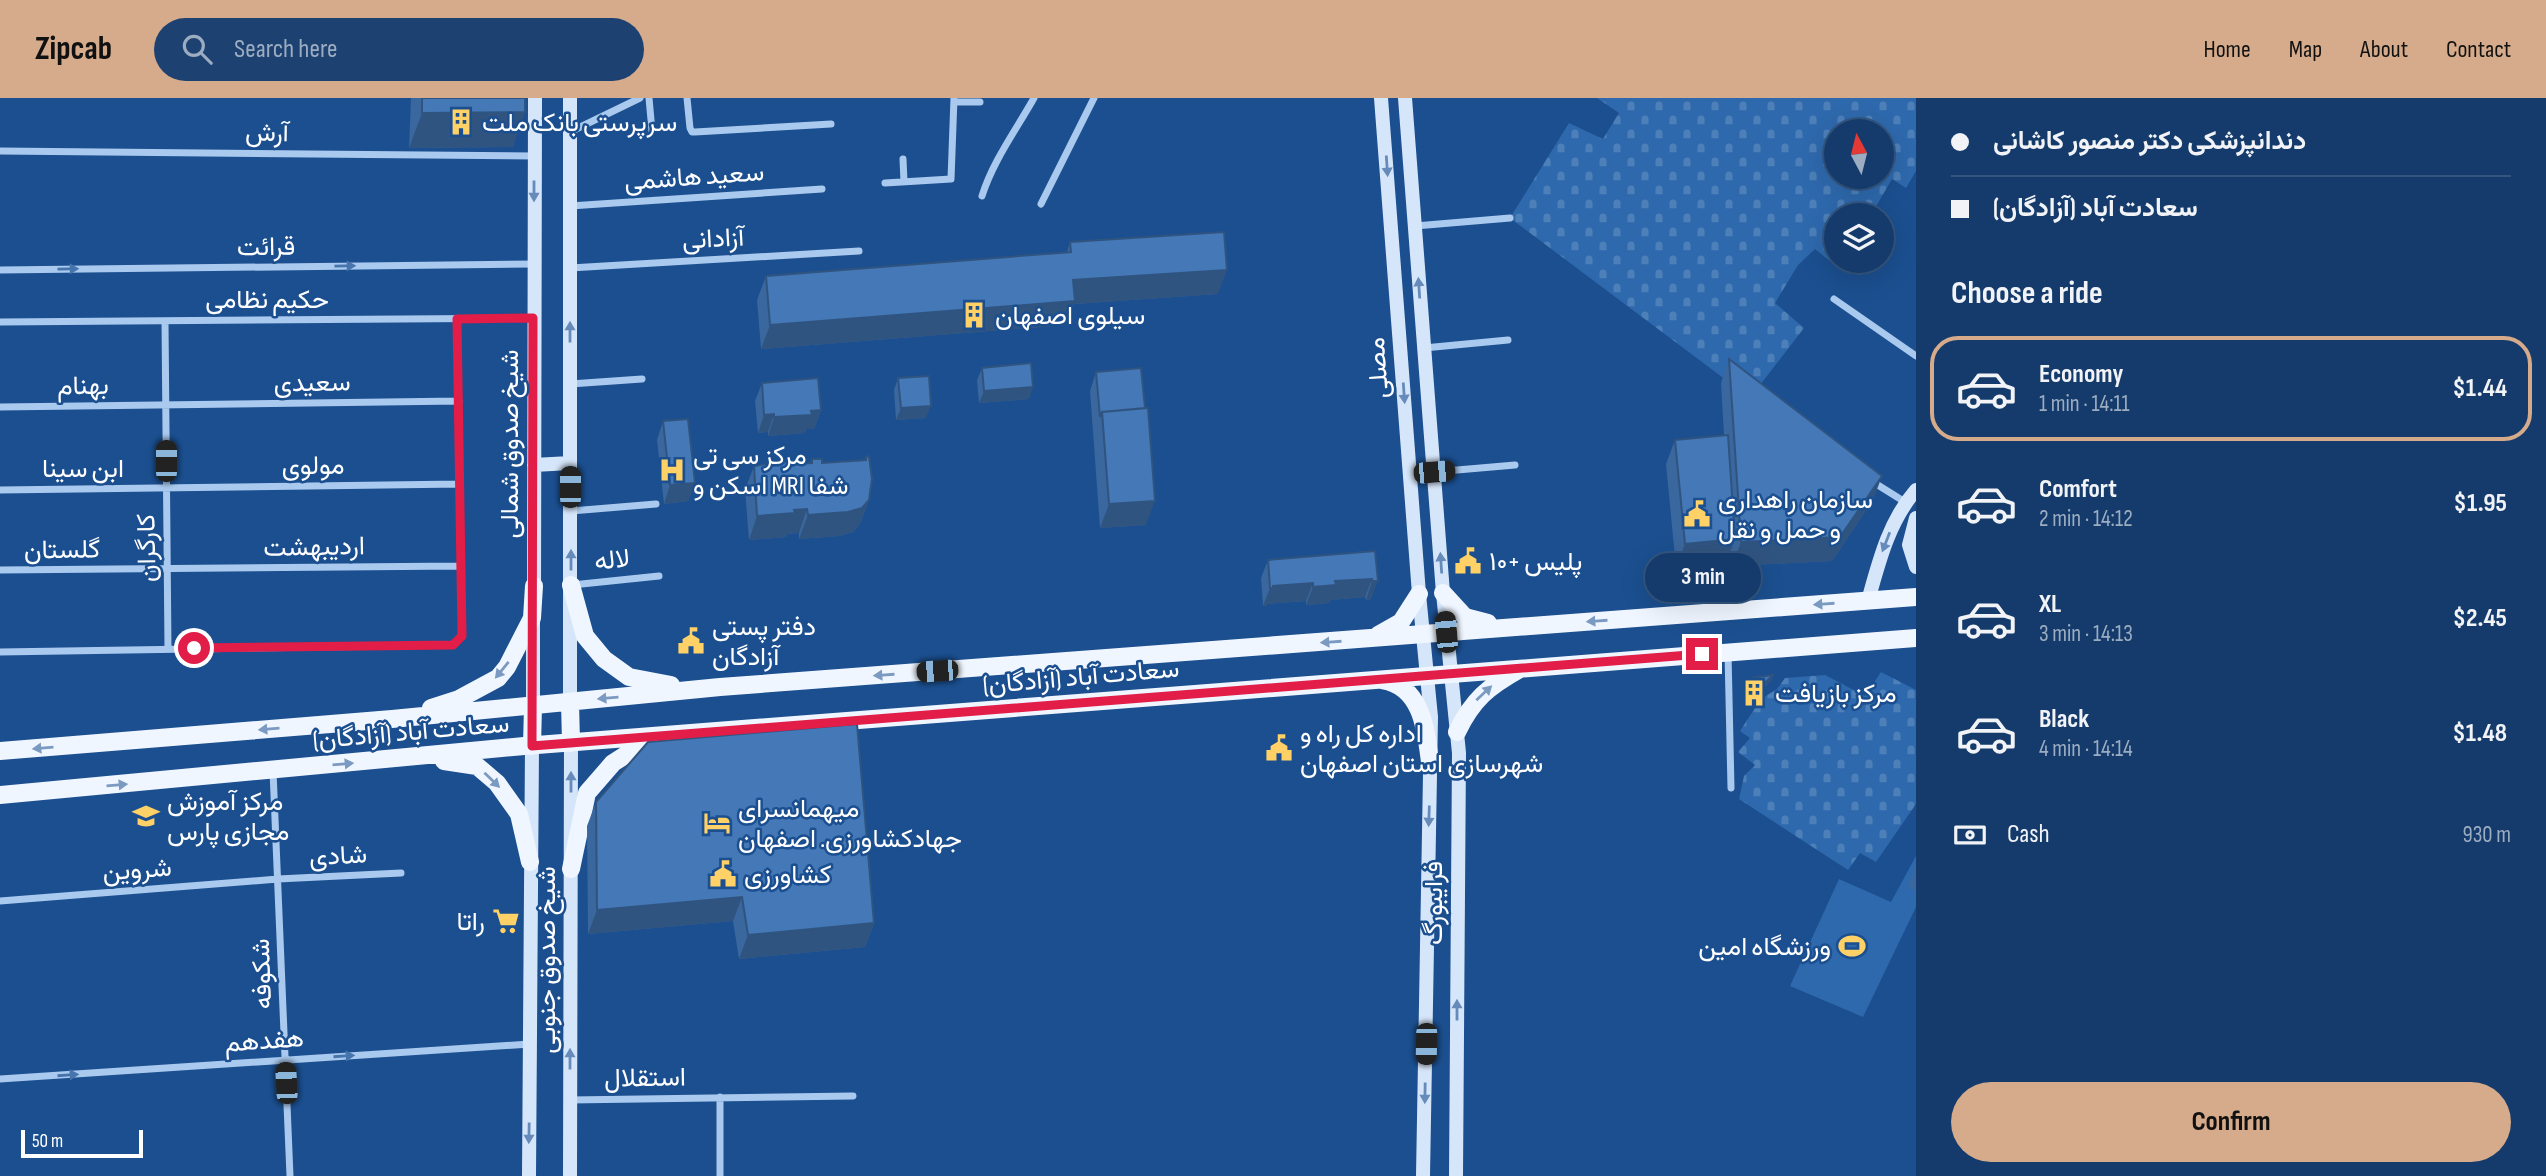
<!DOCTYPE html>
<meta charset="utf-8">
<style>
:root{--surface:#143b6b;--page:#1d4271;--text:#f1f3f6;--muted:#9dadc1;--line:#33557e;--accent:#d6ab8b}
body{margin:0;font-family:"Sofia Sans Condensed",Vazirmatn,sans-serif;background:var(--page);color:var(--text);height:100vh;display:flex;flex-direction:column;font-size:26px;white-space:nowrap}
*{box-sizing:border-box;margin:0}
p{font-size:23px;color:var(--muted)}
.icon{flex:none;width:38px;height:38px;fill:none;stroke:currentColor;stroke-width:2;stroke-linecap:round;stroke-linejoin:round}
.map{position:relative;flex:1;overflow:hidden}
.side{display:flex;flex-direction:column;background:var(--surface);width:630px}
.side>*{flex:none}
.guide{display:grid;align-content:center;height:154px;padding:0 35px;background:var(--surface)}
.needle{width:46px;rotate:353deg}
.buttons{position:absolute;left:1824px;top:21px;display:grid;gap:14px}
.buttons a{display:grid;place-items:center;width:70px;height:70px;border-radius:50%;background:var(--surface);box-shadow:0 7px 28px #0002,0 0 0 2px var(--line);font-size:35px}
.scale{position:absolute;left:21px;bottom:18px;width:122px;box-sizing:border-box;padding-left:7px;border:4px solid #fff;border-top:0;font-size:19px;line-height:24px;white-space:nowrap;color:#fff;-webkit-text-stroke:5px #1b4f8f;paint-order:stroke}
.end{position:absolute;width:32px;height:32px;margin:-16px;border:9px solid #e11d48;background:#fff;box-shadow:0 0 0 4px #fff}
.from{border-radius:50%}
.bubble{position:absolute;height:49px;border-radius:24px;background:var(--surface);box-shadow:0 7px 28px #0002,0 0 0 2px var(--line);font-size:23px;font-weight:700;line-height:49px;text-align:center}
.car{position:absolute;width:21px;height:42px;margin:-21px -10px;border-radius:9px;box-shadow:0 0 5px 2px #0007;background:linear-gradient(#222 24%,#8ab4d8 0 40%,#222 0 76%,#8ab4d8 0 86%,#222 0)}
.guide b{display:flex;align-items:center;gap:24px;height:66px;font-size:26px}
.guide b+b{border-top:2px solid var(--line)}
.guide i{width:18px;height:18px;background:var(--text)}
ul{padding:0;list-style:none}
li{display:flex;align-items:center;gap:21px;height:105px;margin:0 14px 10px;padding:0 21px;border:4px solid transparent;border-radius:28px}
li div{flex:1}
li b{display:block;font-size:26px}
li em{font-style:normal;font-weight:700}
li.current{border-color:var(--accent)}
li>.icon{width:63px;height:63px;stroke-width:1.5}
h2{padding:0 35px;font-size:32px;line-height:84px}
.pay{display:flex;align-items:center;gap:18px;height:77px;padding:0 35px;font-size:26px}
.pay p{margin-inline-start:auto}
.cta{display:flex;gap:14px;margin-top:auto;padding:14px 35px}
.cta a{flex:1;height:80px;border-radius:42px;background:var(--accent);color:#111;font-size:28px;font-weight:700;line-height:80px;text-align:center}
header{display:flex;align-items:center;gap:42px;box-sizing:border-box;height:98px;padding:0 35px;background:var(--accent);color:#111}
header strong{font-size:33px}
nav{display:flex;gap:38px;margin-inline-start:auto;font-size:24px}
.search{width:490px;height:63px;background:var(--page);display:flex;align-items:center;gap:18px;box-sizing:border-box;padding:0 24px;border-radius:38px;color:var(--muted);font-size:26px}
main{display:flex;flex:1;min-height:0}
.map>svg:first-child{display:block}
.green{fill:#2e69ad}
.cemetery{fill:url(#cemetery-stones);fill-rule:evenodd}
.lines{fill:none;stroke-linecap:round;stroke-linejoin:round}
.street{stroke:#a9c9ee;stroke-width:7}
.secondary{stroke:#d6e6fa;stroke-width:14}
.primary{stroke:#f0f6ff;stroke-width:18}
.wall{fill:#3a679d}
.shaded-wall{fill:#305480}
.building{fill:#4478b7;stroke:#305480;stroke-width:2;fill-rule:evenodd}
.oneway{fill:#668bba}
.oneway2{fill:#4674ac}
.oneway3{fill:#7b9ac1}
.route{stroke:#e11d48;stroke-width:9}
.labels{text-anchor:middle;stroke-width:5;stroke-linejoin:round;paint-order:stroke}
.poi-label{font-size:26px;fill:#fff;stroke:#1b4f8f;text-anchor:start}
.street-label{font-size:26px;fill:#fff;stroke:#1b4f8f}
</style>
<header>
<strong>Zipcab</strong>
<div class="search"><svg class="icon" aria-label="search" viewBox="0 0 24 24"><circle cx="10" cy="10" r="6"/><path d="M15 15l6 6"/></svg>Search here</div>
<nav><a>Home</a><a>Map</a><a>About</a><a>Contact</a></nav>
</header>
<main>
<div class="map">
<svg width="1916" height="1078" viewBox="0 0 1916 1078">
<defs>
<pattern id="cemetery-stones" width="16" height="16" patternUnits="userSpaceOnUse" patternTransform="scale(1.75)"><rect width="16" height="16" fill="#2e69ad"/><path d="M2 7V4a2 2 0 0 1 4 0v3zM10 15v-3a2 2 0 0 1 4 0v3z" fill="#4d80b9"/></pattern>
</defs>
<rect width="100%" height="100%" fill="#1b4f8f"/>
<path class="green" d="M1916,758v51l-53,110 -73,-31 49,-107 52,23z"/>
<path class="cemetery" d="M1597,0h319v73l-10,17 -14,-9 -21,36h-35v46h9l-5,8 -25,-20 -17,16 -23,38 29,25 -54,70 -240,-180 59,-95 34,16 16,-26zM1836,33h45v46h-45z
M1881,574l35,18v114l-40,58 -16,-9 -12,17 -109,-71 5,-23 11,-11 -17,-13 12,-14 -10,-7 21,-32 16,-10 8,-11 40,-3 40,21z"/>
<g class="lines">
<path class="street" d="M649,0l3,33
M687,0l3,30 2,4h3l136,-8
M954,4h26
M570,34l70,-34
M0,53l534,5
M903,61l1,23
M885,85l66,-4 3,-81
M982,98c11,-35 34,-66 52,-98
M1041,106l53,-106
M570,108l252,-17
M1415,128l95,-8
M570,170l289,-17
M0,172l533,-6
M1834,201l82,57
M165,223l3,328
M0,224l533,-4
M1424,250l84,-8
M570,286l72,-5
M0,309l459,-6
M1434,374l81,-7
M1873,384l32,20
M0,392l460,-6
M571,413l85,-7
M0,472l461,-4
M572,487l87,-9
M0,554l453,-7 9,-9 -5,-317
M1728,555l3,135
M273,673l17,405
M0,803l278,-22 123,-6
M0,981l530,-35
M720,999v79
M570,1002l283,-4"/>
<path class="secondary" d="M570,0v604
M1381,0l38,496 12,123 -8,459
M1405,0l38,495 16,160 -3,423
M534,367l36,-2
M1916,420l-7,27 7,22
M534,496l1,-496
M1868,503c11,-40 21,-80 48,-111
M533,608v-89
M529,1078l3,-430
M570,1078l1,-433"/>
<path class="primary" d="M571,487l14,51 19,23 25,18 42,8
M1443,495l22,24 23,6
M1378,537l23,-13 18,-28
M1382,582c40,6 44,50 48,82
M570,604l1,41
M431,610l28,-9 39,-21 9,-11 25,-49 2,-32
M1457,634c16,-33 31,-45 63,-63
M532,648l1,-40
M0,653l392,-32 328,-32 1196,-90
M444,663l33,5 20,17 22,31 11,48
M0,697l524,-49 1392,-108
M571,771l16,-76 26,-30 39,-25"/>
</g>
<path class="wall" d="M411,0h114l-12,49 -104,1z
M1070,144l148,52 -144,10 -8,21 -305,24 -4,-49 9,-24 301,-24z
M1729,261l144,141 -41,61 -100,5 -1,-15 -5,12 -50,5 -10,-104 9,-24 49,-4 -3,-53z
M982,270l47,31 -50,4 -2,-23z
M1096,274l50,153 -46,3 -10,-137z
M898,280l28,40 -30,2 -2,-30z
M762,285l59,27 -7,19h-8l-1,4 -37,3v-4l-10,1 -3,-32z
M663,323l32,62 -7,18 -24,3 -7,-64z
M866,359l3,43 -9,24 -7,8 -14,4 -40,3v-6l-12,1 -1,3 -37,3 -4,-50 9,-24 56,-3 2,-4 10,4 42,-3z
M1375,453l-4,48 -5,1 -1,-3 -35,3 -1,3 -23,2v-4l-39,3v2h-4l-2,-28 7,-18z
M1773,577l-2,6 -22,21v-18l2,-6z
M596,704l278,121 -9,24 -126,12 -6,-38 -145,13 -1,-108z
M1916,766v27l-8,-4z"/>
<path class="shaded-wall" d="M525,14l-12,35 -104,1 13,-35z
M1227,172l-9,24 -144,10 -8,21 -305,24 9,-24 303,-45z
M1033,289l-4,12 -50,4 5,-12z
M931,308l-5,12 -30,2 5,-12z
M821,312l-7,19h-8l-1,4 -37,3 6,-19z
M774,316l-6,18 -10,1 6,-18z
M1882,378l-9,24 -41,61 -100,5 9,-24z
M695,385l-7,18 -24,3 6,-19z
M869,402l-9,24 -7,8 -14,4 -40,3 9,-24z
M1155,403l-9,24 -46,3 9,-24z
M807,411l-8,24 -12,1 -1,3 -37,3 8,-24z
M1735,441l-9,24 -50,5 9,-24z
M1372,481l-7,18 -35,3 -1,3 -23,2 7,-18 22,-6z
M1372,483h6l-7,18 -5,1z
M1313,485l-7,18 -39,3v2h-4l7,-18 3,-2z
M1773,577l-2,6 -22,21 2,-6z
M742,799l-9,24 -145,13 9,-24z
M874,825l-9,24 -126,12 9,-24z"/>
<path class="building" d="M422,0h103v14l-103,1z
M1224,134l3,38 -154,10 2,21 -305,24 -4,-49 305,-24 -1,-10z
M1729,261l153,117 -42,61 -99,5z
M1031,265l2,24 -49,4 -2,-23z
M1141,270l4,40 -43,4 -2,5 -4,-45z
M929,278l2,30 -30,2 -3,-30z
M818,280l3,32 -10,1 1,4 -38,2v-3l-10,1 -2,-32z
M1148,310l7,93 -46,3 -7,-92z
M688,321l7,64 -25,2 -7,-64z
M1728,337l7,104 -50,5 -10,-104z
M869,358l3,23 -3,21 -7,8 -14,4 -40,3 -1,-6 -13,1 1,3 -38,3 -3,-50 35,-5v3l23,-1v-4h10v4l44,-3v-3zM789,388v8h-8v-7z
M1375,453l3,30h-6v-2l-37,2 1,4 -23,2v-4l-40,3v2h-3l-2,-28z
M1773,577l-22,21v-18z
M857,626l17,199 -126,12 -6,-38 -145,13 -1,-108 52,-60z"/>
<defs><path id="oneway-solid" d="M-6-.8H1V-3.2L6.5 0L1 3.2V.8H-6Z" transform="scale(1.75)"/></defs>
<g class="oneway">
<use href="#oneway-solid" transform="translate(1387 68) rotate(86)"/>
<use href="#oneway-solid" transform="translate(534 93) rotate(90)"/>
<use href="#oneway-solid" transform="translate(1419 190) rotate(-94)"/>
<use href="#oneway-solid" transform="translate(570 234) rotate(-90)"/>
<use href="#oneway-solid" transform="translate(1404 295) rotate(86)"/>
<use href="#oneway-solid" transform="translate(1886 444) rotate(111)"/>
<use href="#oneway-solid" transform="translate(571 462) rotate(-90)"/>
<use href="#oneway-solid" transform="translate(1441 465) rotate(-94)"/>
<use href="#oneway-solid" transform="translate(571 684) rotate(-90)"/>
<use href="#oneway-solid" transform="translate(1429 718) rotate(92)"/>
<use href="#oneway-solid" transform="translate(1457 912) rotate(-90)"/>
<use href="#oneway-solid" transform="translate(570 961) rotate(-90)"/>
<use href="#oneway-solid" transform="translate(1425 995) rotate(91)"/>
<use href="#oneway-solid" transform="translate(529 1035) rotate(91)"/>
</g>
<g class="oneway2">
<use href="#oneway-solid" transform="translate(345 168) rotate(-1)"/>
<use href="#oneway-solid" transform="translate(68 171) rotate(-1)"/>
<use href="#oneway-solid" transform="translate(344 958) rotate(-4)"/>
<use href="#oneway-solid" transform="translate(68 977) rotate(-4)"/>
</g>
<g class="oneway3">
<use href="#oneway-solid" transform="translate(1824 506) rotate(176)"/>
<use href="#oneway-solid" transform="translate(1597 523) rotate(176)"/>
<use href="#oneway-solid" transform="translate(1331 544) rotate(176)"/>
<use href="#oneway-solid" transform="translate(502 572) rotate(129)"/>
<use href="#oneway-solid" transform="translate(884 577) rotate(176)"/>
<use href="#oneway-solid" transform="translate(1484 595) rotate(-43)"/>
<use href="#oneway-solid" transform="translate(608 600) rotate(175)"/>
<use href="#oneway-solid" transform="translate(269 631) rotate(175)"/>
<use href="#oneway-solid" transform="translate(43 650) rotate(175)"/>
<use href="#oneway-solid" transform="translate(343 666) rotate(-5)"/>
<use href="#oneway-solid" transform="translate(492 682) rotate(44)"/>
<use href="#oneway-solid" transform="translate(117 687) rotate(-5)"/>
</g>
<g class="lines">
<path class="route" d="M194,550l259,-3 9,-9 -5,-317 76,-1 -1,428 1170,-92"/>
</g>
<defs>
<g id="building-bare" transform="scale(2.1)"><path d="M-4-6H4V6H1V3H-1V6H-4ZM-2.5-4.3h1.7v1.8h-1.7ZM.8-4.3h1.7v1.8H.8ZM-2.5-1h1.7V.8h-1.7ZM.8-1h1.7V.8H.8Z" fill="#ffd166" stroke="#1b4f8f" stroke-width="2.5" paint-order="stroke"/></g>
<g id="hospital-bare" transform="scale(2.1)"><path d="M-5-5h3v3.5h4V-5h3V5h-3V1.5h-4V5h-3Z" fill="#ffd166" stroke="#1b4f8f" stroke-width="2.5" paint-order="stroke"/></g>
<g id="civic-bare" transform="scale(2.1)"><path d="M-.6-6.5H3V-4.5H.6V-3L4-1V1h2V6H-6V1h2V-1L-.6-3ZM-1.2 2.5V6h2.4V2.5Z" fill="#ffd166" stroke="#1b4f8f" stroke-width="2.5" paint-order="stroke"/></g>
<g id="school-bare" transform="scale(2.1)"><path d="M0-5L7-2L0 1L-7-2ZM-4 1L0 2.5L4 1V4Q0 6-4 4Z" fill="#ffd166" stroke="#1b4f8f" stroke-width="2.5" paint-order="stroke"/></g>
<g id="hotel-bare" transform="scale(2.1)"><path d="M-6-4.5h1.5V1H6V5H4.5V3h-9V5H-6ZM-4 0a1.8 1.8 0 1 1 3.6 0ZM.5 0V-2.5h3Q6-2.5 6 0Z" fill="#ffd166" stroke="#1b4f8f" stroke-width="2.5" paint-order="stroke"/></g>
<g id="supermarket-bare" transform="scale(2.1)"><path d="M-6-5.5h2.5l.6 2H6L4.5 2H-2.5L-4.4-4H-6ZM-1.5 3.2a1.3 1.3 0 1 0 .1 0ZM3 3.2a1.3 1.3 0 1 0 .1 0Z" fill="#ffd166" stroke="#1b4f8f" stroke-width="2.5" paint-order="stroke"/></g>
<g id="stadium-bare" transform="scale(2.1)"><path d="M0-5a6.5 5 0 1 0 0 10a6.5 5 0 1 0 0-10ZM-3.5-1.8h7v3.6h-7Z" fill="#ffd166" stroke="#1b4f8f" stroke-width="2.5" paint-order="stroke"/></g>
</defs>
<g fill-rule="evenodd">
<use href="#building-bare" x="461" y="24"/>
<use href="#building-bare" x="974" y="217"/>
<use href="#hospital-bare" x="672" y="372"/>
<use href="#civic-bare" x="1697" y="416"/>
<use href="#civic-bare" x="1468" y="463"/>
<use href="#civic-bare" x="691" y="543"/>
<use href="#building-bare" x="1754" y="595"/>
<use href="#civic-bare" x="1279" y="650"/>
<use href="#school-bare" x="146" y="718"/>
<use href="#hotel-bare" x="717" y="725"/>
<use href="#civic-bare" x="723" y="776"/>
<use href="#supermarket-bare" x="506" y="823"/>
<use href="#stadium-bare" x="1852" y="848"/>
</g>
<g class="labels">
<g class="poi-label">
<text x="482" y="33">سرپرستی بانک ملت</text>
<text x="995" y="226">سیلوی اصفهان</text>
<text x="693" y="366">مرکز سی تی<tspan x="693" dy="30">اسکن و MRI شفا</tspan></text>
<text x="1718" y="410">سازمان راهداری<tspan x="1718" dy="30">و حمل و نقل</tspan></text>
<text x="1489" y="472">پلیس +۱۰</text>
<text x="712" y="537">دفتر پستی<tspan x="712" dy="30">آزادگان</tspan></text>
<text x="1775" y="604">مرکز بازیافت</text>
<text x="1300" y="644">اداره کل راه و<tspan x="1300" dy="30">شهرسازی استان اصفهان</tspan></text>
<text x="167" y="712">مرکز آموزش<tspan x="167" dy="30">مجازی پارس</tspan></text>
<text x="738" y="719">میهمانسرای<tspan x="738" dy="30">جهادکشاورزی. اصفهان</tspan></text>
<text x="744" y="785">کشاورزی</text>
<text x="485" y="832" text-anchor="end">راتا</text>
<text x="1831" y="857" text-anchor="end">ورزشگاه امین</text>
</g>
<g class="street-label">
<text transform="translate(267 34) rotate(1)" y="9">آرش</text>
<text transform="translate(694 78) rotate(-4)" y="9">سعید هاشمی</text>
<text transform="translate(713 140) rotate(-3)" y="9">آزادانی</text>
<text transform="translate(266 148) rotate(-1)" y="9">قرائت</text>
<text x="267" y="210">حکیم نظامی</text>
<text transform="translate(1377 270) rotate(-94)" y="9">مصلی</text>
<text transform="translate(312 284) rotate(-1)" y="9">سعیدی</text>
<text transform="translate(83 287) rotate(-1)" y="9">بهنام</text>
<text transform="translate(509 346) rotate(-90)" y="9">شیخ صدوق شمالی</text>
<text transform="translate(313 367) rotate(-1)" y="9">مولوی</text>
<text x="83" y="379">ابن سینا</text>
<text transform="translate(314 448) rotate(-1)" y="9">اردیبهشت</text>
<text transform="translate(146 450) rotate(-91)" y="9">کارگران</text>
<text transform="translate(62 451) rotate(-1)" y="9">گلستان</text>
<text transform="translate(612 461) rotate(-6)" y="9">لاله</text>
<text transform="translate(1081 578) rotate(-5)" y="9">سعادت آباد (آزادگان)</text>
<text transform="translate(411 633) rotate(-5)" y="9">سعادت آباد (آزادگان)</text>
<text transform="translate(338 757) rotate(-3)" y="9">شادی</text>
<text transform="translate(137 771) rotate(-4)" y="9">شروین</text>
<text transform="translate(1433 805) rotate(-90)" y="9">فرایبورگ</text>
<text transform="translate(546 862) rotate(-90)" y="9">شیخ صدوق جنوبی</text>
<text transform="translate(261 876) rotate(-92)" y="9">شکوفه</text>
<text transform="translate(264 942) rotate(-4)" y="9">هفدهم</text>
<text transform="translate(645 979) rotate(-1)" y="9">استقلال</text>
</g>
</g>
</svg>
<div class="buttons">
<a><svg class="needle" viewBox="-14 -14 28 28"><path d="M0-13l5 13h-10z" fill="#e53935"/><path d="M0 13l5-13h-10z" fill="#9dadc1"/></svg></a>
<a><svg class="icon" aria-label="layers" viewBox="0 0 24 24"><path d="M12 4l9 5-9 5-9-5zM3 14l9 5 9-5"/></svg></a>
</div>
<div class="scale">50 m</div>
<i class="end from" style="left:194px;top:550px"></i>
<i class="end" style="left:1702px;top:556px"></i>
<div class="bubble" style="left:1645px;top:455px;width:116px">3 min</div>
<i class="car" style="left:166px;top:363px;rotate:0deg"></i>
<i class="car" style="left:1434px;top:374px;rotate:85deg"></i>
<i class="car" style="left:570px;top:389px;rotate:0deg"></i>
<i class="car" style="left:1446px;top:534px;rotate:355deg"></i>
<i class="car" style="left:937px;top:573px;rotate:266deg"></i>
<i class="car" style="left:1426px;top:946px;rotate:181deg"></i>
<i class="car" style="left:286px;top:985px;rotate:357deg"></i>
</div>
<section class="side">
<div class="guide">
<b><i class="from"></i>دندانپزشکی دکتر منصور کاشانی</b>
<b><i></i>سعادت آباد (آزادگان)</b>
</div>
<h2>Choose a ride</h2>
<ul>
<li class="current"><svg class="icon" aria-label="car" viewBox="0 0 24 24"><path d="M5 17H2v-5l4-1 3-4h7l3 4 3 1v5h-3M9 17h6M6 11h13"/><circle cx="7" cy="17" r="2"/><circle cx="17" cy="17" r="2"/></svg><div><b>Economy</b><p>1 min · 14:11</p></div><em>$1.44</em></li>
<li><svg class="icon" aria-label="car" viewBox="0 0 24 24"><path d="M5 17H2v-5l4-1 3-4h7l3 4 3 1v5h-3M9 17h6M6 11h13"/><circle cx="7" cy="17" r="2"/><circle cx="17" cy="17" r="2"/></svg><div><b>Comfort</b><p>2 min · 14:12</p></div><em>$1.95</em></li>
<li><svg class="icon" aria-label="car" viewBox="0 0 24 24"><path d="M5 17H2v-5l4-1 3-4h7l3 4 3 1v5h-3M9 17h6M6 11h13"/><circle cx="7" cy="17" r="2"/><circle cx="17" cy="17" r="2"/></svg><div><b>XL</b><p>3 min · 14:13</p></div><em>$2.45</em></li>
<li><svg class="icon" aria-label="car" viewBox="0 0 24 24"><path d="M5 17H2v-5l4-1 3-4h7l3 4 3 1v5h-3M9 17h6M6 11h13"/><circle cx="7" cy="17" r="2"/><circle cx="17" cy="17" r="2"/></svg><div><b>Black</b><p>4 min · 14:14</p></div><em>$1.48</em></li>
</ul>
<div class="pay"><svg class="icon" aria-label="cash" viewBox="0 0 24 24"><path d="M3 7h18v10H3z"/><circle cx="12" cy="12" r="2"/></svg>Cash<p>930 m</p></div>
<div class="cta"><a>Confirm</a></div>
</section>
</main>
